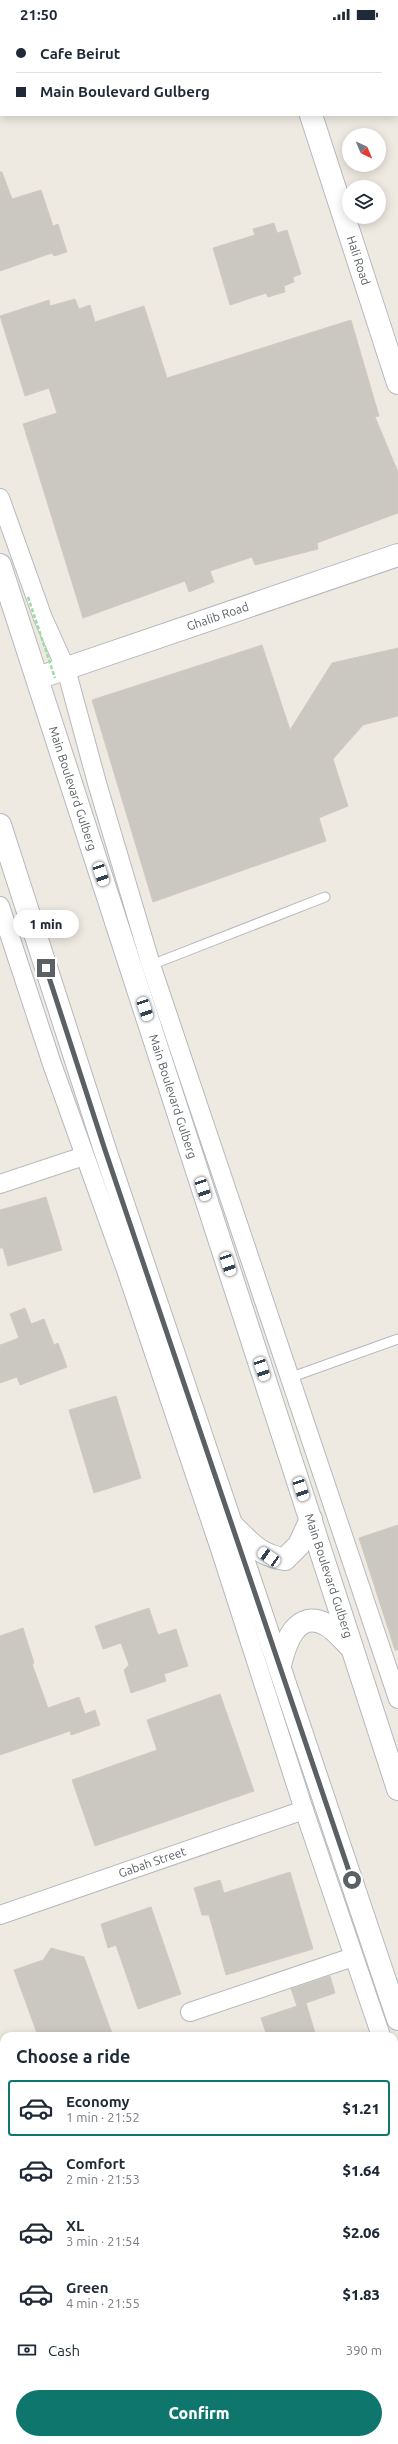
<!DOCTYPE html>
<meta charset="utf-8">
<style>
:root{--surface:#fff;--page:#f6f6f7;--text:#1f2937;--muted:#747a83;--line:#e0e1e3;--accent:#0f766e}
body{margin:0;font-family:Ubuntu,sans-serif;background:var(--page);color:var(--text);height:100vh;display:flex;flex-direction:column;font-size:15px;white-space:nowrap}
*{box-sizing:border-box;margin:0}
p{font-size:13px;color:var(--muted)}
.icon{flex:none;width:22px;height:22px;fill:none;stroke:currentColor;stroke-width:2;stroke-linecap:round;stroke-linejoin:round}
.map{position:relative;flex:1;overflow:hidden}
.sheet{position:absolute;left:0px;top:2004px;width:398px;height:412px;display:flex;flex-direction:column;background:var(--surface);border-radius:12px 12px 0 0;box-shadow:0 2px 10px #0003}
.sheet>*{flex:none}
.hud{position:absolute;left:0px;top:0px;width:398px;height:88px;box-shadow:0 2px 10px #0003;display:grid;align-content:center;height:88px;padding:0 16px;background:var(--surface)}
.needle{width:26px;rotate:136deg}
.buttons{position:absolute;left:342px;top:100px;display:grid;gap:8px}
.buttons a{display:grid;place-items:center;width:44px;height:44px;border-radius:50%;background:var(--surface);box-shadow:0 2px 10px #0003;font-size:20px}
.end{position:absolute;width:18px;height:18px;margin:-9px;border:5px solid #5a6064;background:#fff;box-shadow:0 0 0 2px #fff}
.from{border-radius:50%}
.bubble{position:absolute;height:28px;border-radius:14px;background:var(--surface);box-shadow:0 2px 10px #0003;font-size:13px;font-weight:800;line-height:28px;text-align:center}
.car{position:absolute;width:12px;height:24px;margin:-12px -6px;border-radius:5px;box-shadow:0 0 3px 1px #0007;background:linear-gradient(#fff 24%,#345 0 40%,#fff 0 76%,#345 0 86%,#fff 0)}
.hud b{display:flex;align-items:center;gap:14px;height:38px;font-size:15px}
.hud b+b{border-top:1px solid var(--line)}
.hud i{width:10px;height:10px;background:var(--text)}
ul{padding:0;list-style:none}
li{display:flex;align-items:center;gap:12px;height:56px;margin:0 8px 6px;padding:0 8px;border:2px solid transparent;border-radius:4px}
li div{flex:1}
li b{display:block;font-size:15px}
li em{font-style:normal;font-weight:800}
li.active{border-color:var(--accent)}
li>.icon{width:36px;height:36px;stroke-width:1.5}
h2{padding:0 16px;font-size:18px;line-height:48px}
.pay{display:flex;align-items:center;gap:10px;height:44px;padding:0 16px;font-size:15px}
.pay p{margin-inline-start:auto}
.action{display:flex;gap:8px;margin-top:auto;padding:8px 16px}
.action a{flex:1;height:46px;border-radius:24px;background:var(--accent);color:#fff;font-size:16px;font-weight:800;line-height:46px;text-align:center}
.status{display:flex;justify-content:space-between;align-items:center;height:28px;padding:0 20px;background:var(--surface);direction:ltr}
.status svg{height:11px;fill:currentColor}
.map>svg:first-child{display:block}
.building{fill:#cbc7c1;stroke:#d3cac0}
.lines{fill:none;stroke-linecap:round;stroke-linejoin:round}
.lane-casing{stroke:#b5b9bd;stroke-width:11}
.street-casing{stroke:#b5b9bd;stroke-width:20}
.secondary-casing{stroke:#b4b9be;stroke-width:24}
.lane{stroke:#fff;stroke-width:9}
.street{stroke:#fff;stroke-width:18}
.secondary{stroke:#fff;stroke-width:22}
.path-bridge{stroke:#9edba5;stroke-width:2.5;stroke-dasharray:4 2;stroke-linecap:butt}
.route{stroke:#5a6064;stroke-width:5}
.labels{text-anchor:middle;stroke-width:4;stroke-linejoin:round;paint-order:stroke}
.street-label{font-size:12px;fill:#5a6064;stroke:#fff}
</style>
<div class="status"><b>21:50</b><svg viewBox="0 0 49 12"><path d="M0 12V9h3v3zM5 12V6h3v6zM10 12V3h3v9zM15 12V0h3v12zM26 1h20v11H26zM47 4h2v5h-2z"/></svg></div>
<div class="map">
<svg width="398" height="2416" viewBox="0 0 398 2416">
<rect width="100%" height="100%" fill="#eeeae2"/>
<path class="building" d="M0,144h2l10,27 29,-9 12,36 5,-2 9,28 -13,4 -2,-3 -52,18z
M274,195l3,10 10,-3 14,44 -8,3 1,5 -10,4 1,6 -17,5 -2,-4 -36,12 -17,-57 42,-13 -2,-6z
M75,271l4,10 11,-4 5,17 49,-16 23,72 184,-58 28,96 -4,1 23,55v41l-81,30 1,6 -63,16 -3,-8 -42,14 4,11 -25,10 -4,-11 -102,37 -60,-194 34,-11 -8,-25 -24,8 -25,-80 49,-16 1,6z
M262,617l28,85 42,-67 66,-15v68l-35,9 -30,34 15,47 -29,12 7,23 -173,61 -61,-202z
M46,1169l16,53 -54,16 -5,-18h-3v-38z
M25,1280l6,16 13,-5 10,26 4,-2 9,24 -47,18 -3,-8 -17,6v-38l19,-7 -9,-24z
M116,1368l25,82 -47,15 -25,-83z
M398,1497v125h-3l-36,-112z
M149,1580l9,27 18,-6 12,37 -24,8 2,7 -35,12 -7,-23 5,-5 -8,-22 -18,6 -8,-23z
M23,1600l11,35 -2,1 16,44 31,-11 6,17 10,-4 5,15 -29,10 -1,-4 -70,24v-119z
M220,1666l34,97 -159,55 -23,-66 85,-30 -10,-30z
M290,1844l23,77 -87,26 -17,-60h-7l-8,-27 26,-8 4,13z
M151,1879l30,87 -43,15 -22,-64 -8,3 -7,-24z
M51,1920l33,9 29,79h-75l-24,-66 29,-10z
M330,1948l5,17 -29,10 10,33h-49l-6,-18 36,-12 -6,-17z"/>
<g class="lines">
<g class="lane-casing">
<path id="lane" d="M151,937l174,-68
M289,1350l109,-39
M394,2180l4,-1"/>
</g>
<g class="street-casing">
<g id="street">
<path d="M0,470l43,120 23,51 31,114 54,182 247,734"/>
<path d="M0,878l52,158 74,206 94,279 84,261 77,226"/>
<path d="M0,1156l84,-28"/>
<path id="s1" d="M0,1887l304,-105"/>
<path d="M190,1984l163,-55"/>
<path d="M394,2046l4,12"/>
<path d="M0,2165l4,12"/>
<path d="M81,2412l1,4"/>
</g>
</g>
<g class="secondary-casing">
<g id="secondary">
<path d="M282,0v1"/>
<path id="s2" d="M311,87l87,268"/>
<path id="s3" d="M0,537l398,1224"/>
<path id="s4" d="M38,650l360,-123"/>
<path d="M0,797l105,325 293,869"/>
<path d="M235,1500c16,16 26,28 50,31l14,-14 12,-26"/>
<path d="M280,1637c5,-21 16,-57 47,-40 9,5 17,16 25,23"/>
</g>
</g>
<use href="#lane" class="lane"/>
<use href="#street" class="street"/>
<use href="#secondary" class="secondary"/>
<path class="path-bridge" d="M28,569l27,81"/>
</g>
<g class="lines">
<path class="route" d="M46,940l59,182 247,730"/>
</g>
<g class="labels">
<g class="street-label">
<text dy="4" stroke="none"><textPath href="#s2" startOffset="153">Hali Road</textPath></text>
<text dy="4" stroke="none"><textPath href="#s4" startOffset="190">Ghalib Road</textPath></text>
<text dy="4" stroke="none"><textPath href="#s3" startOffset="235">Main Boulevard Gulberg</textPath></text>
<text dy="4" stroke="none"><textPath href="#s3" startOffset="559">Main Boulevard Gulberg</textPath></text>
<text dy="4" stroke="none"><textPath href="#s3" startOffset="1063">Main Boulevard Gulberg</textPath></text>
<text dy="4" stroke="none"><textPath href="#s1" startOffset="161">Gabah Street</textPath></text>
</g>
</g>
</svg>
<div class="buttons">
<a><svg class="needle" viewBox="-14 -14 28 28"><path d="M0-13l5 13h-10z" fill="#e53935"/><path d="M0 13l5-13h-10z" fill="#747a83"/></svg></a>
<a><svg class="icon" aria-label="layers" viewBox="0 0 24 24"><path d="M12 4l9 5-9 5-9-5zM3 14l9 5 9-5"/></svg></a>
</div>
<i class="end from" style="left:352px;top:1852px"></i>
<i class="end" style="left:46px;top:940px"></i>
<div class="bubble" style="left:13px;top:882px;width:66px">1 min</div>
<i class="car" style="left:101px;top:846px;rotate:162deg"></i>
<i class="car" style="left:145px;top:981px;rotate:162deg"></i>
<i class="car" style="left:203px;top:1161px;rotate:162deg"></i>
<i class="car" style="left:228px;top:1236px;rotate:162deg"></i>
<i class="car" style="left:262px;top:1341px;rotate:162deg"></i>
<i class="car" style="left:301px;top:1461px;rotate:162deg"></i>
<i class="car" style="left:269px;top:1529px;rotate:304deg"></i>
<div class="hud">
<b><i class="from"></i>Cafe Beirut</b>
<b><i></i>Main Boulevard Gulberg</b>
</div>
<section class="sheet">
<h2>Choose a ride</h2>
<ul>
<li class="active"><svg class="icon" aria-label="car" viewBox="0 0 24 24"><path d="M5 17H2v-5l4-1 3-4h7l3 4 3 1v5h-3M9 17h6M6 11h13"/><circle cx="7" cy="17" r="2"/><circle cx="17" cy="17" r="2"/></svg><div><b>Economy</b><p>1 min · 21:52</p></div><em>$1.21</em></li>
<li><svg class="icon" aria-label="car" viewBox="0 0 24 24"><path d="M5 17H2v-5l4-1 3-4h7l3 4 3 1v5h-3M9 17h6M6 11h13"/><circle cx="7" cy="17" r="2"/><circle cx="17" cy="17" r="2"/></svg><div><b>Comfort</b><p>2 min · 21:53</p></div><em>$1.64</em></li>
<li><svg class="icon" aria-label="car" viewBox="0 0 24 24"><path d="M5 17H2v-5l4-1 3-4h7l3 4 3 1v5h-3M9 17h6M6 11h13"/><circle cx="7" cy="17" r="2"/><circle cx="17" cy="17" r="2"/></svg><div><b>XL</b><p>3 min · 21:54</p></div><em>$2.06</em></li>
<li><svg class="icon" aria-label="car" viewBox="0 0 24 24"><path d="M5 17H2v-5l4-1 3-4h7l3 4 3 1v5h-3M9 17h6M6 11h13"/><circle cx="7" cy="17" r="2"/><circle cx="17" cy="17" r="2"/></svg><div><b>Green</b><p>4 min · 21:55</p></div><em>$1.83</em></li>
</ul>
<div class="pay"><svg class="icon" aria-label="cash" viewBox="0 0 24 24"><path d="M3 7h18v10H3z"/><circle cx="12" cy="12" r="2"/></svg>Cash<p>390 m</p></div>
<div class="action"><a>Confirm</a></div>
</section>
</div>
